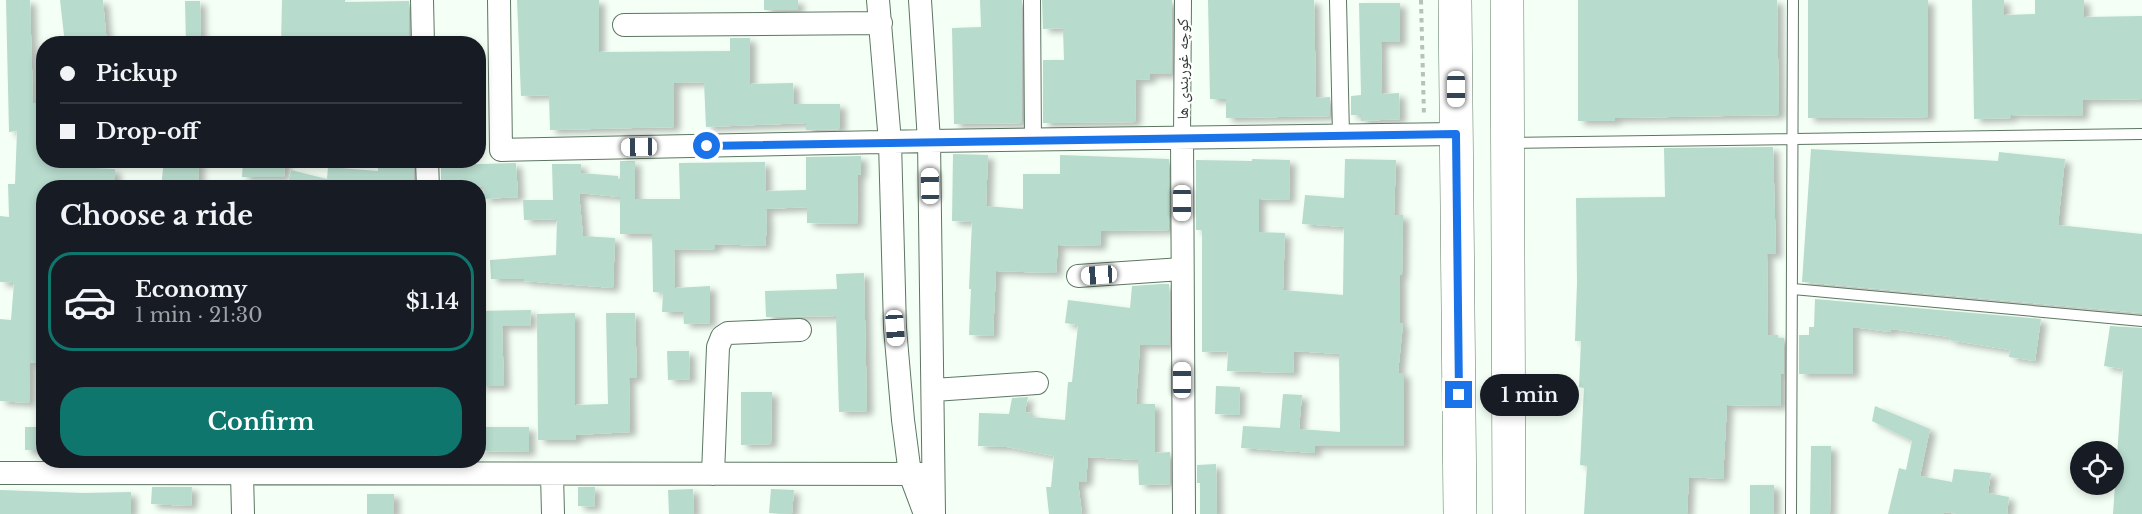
<!DOCTYPE html>
<meta charset="utf-8">
<style>
:root{--surface:#171b24;--page:#242831;--text:#f1f3f6;--muted:#9ea1a6;--line:#363941;--accent:#0f766e}
body{margin:0;font-family:"Libre Baskerville","Noto Naskh Arabic",serif;background:var(--page);color:var(--text);height:100vh;display:flex;flex-direction:column;font-size:22px;white-space:nowrap}
*{box-sizing:border-box;margin:0}
p{font-size:20px;color:var(--muted)}
.icon{flex:none;width:33px;height:33px;fill:none;stroke:currentColor;stroke-width:2;stroke-linecap:round;stroke-linejoin:round}
.map{position:relative;flex:1;overflow:hidden}
.side{position:absolute;left:36px;top:180px;width:450px;height:288px;display:flex;flex-direction:column;background:var(--surface);border-radius:24px;box-shadow:0 3px 9px #0003}
.side>*{flex:none}
.banner{position:absolute;left:36px;top:36px;width:450px;height:132px;border-radius:24px;box-shadow:0 3px 9px #0003;display:grid;align-content:center;height:132px;padding:0 24px;background:var(--surface)}
.buttons{position:absolute;left:2070px;top:441px;display:grid;gap:12px}
.buttons a{display:grid;place-items:center;width:54px;height:54px;border-radius:50%;background:var(--surface);box-shadow:0 3px 9px #0003;font-size:30px}
.end{position:absolute;width:27px;height:27px;margin:-14px;border:8px solid #1a73e8;background:#fff;box-shadow:0 0 0 3px #fff}
.from{border-radius:50%}
.bubble{position:absolute;height:42px;border-radius:21px;background:var(--surface);box-shadow:0 3px 9px #0003;font-size:20px;font-weight:600;line-height:42px;text-align:center}
.car{position:absolute;width:18px;height:36px;margin:-18px -9px;border-radius:8px;box-shadow:0 0 4px 2px #0007;background:linear-gradient(#fff 24%,#345 0 40%,#fff 0 76%,#345 0 86%,#fff 0)}
.banner b{display:flex;align-items:center;gap:21px;height:57px;font-size:22px}
.banner b+b{border-top:2px solid var(--line)}
.banner i{width:15px;height:15px;background:var(--text)}
ul{padding:0;list-style:none}
li{display:flex;align-items:center;gap:18px;height:99px;margin:0 12px 9px;padding:0 12px;border:3px solid transparent;border-radius:24px}
li div{flex:1}
li b{display:block;font-size:22px}
li em{font-style:normal;font-weight:600}
li.current{border-color:var(--accent)}
li>.icon{width:54px;height:54px;stroke-width:1.5}
h2{padding:0 24px;font-size:27px;line-height:72px}
.action{display:flex;gap:12px;margin-top:auto;padding:12px 24px}
.action a{flex:1;height:69px;border-radius:24px;background:var(--accent);color:#fff;font-size:24px;font-weight:600;line-height:69px;text-align:center}
.map>svg:first-child{display:block}
.building{fill:#b7dbcd;filter:url(#shadow)}
.lines{fill:none;stroke-linecap:round;stroke-linejoin:round}
.service-casing{stroke:#5d7662;stroke-width:12}
.pedestrian-casing{stroke:#5d7662;stroke-width:18}
.minor-casing{stroke:#5d7662;stroke-width:24}
.primary-casing{stroke:#5d7662;stroke-width:34}
.path{stroke:#b6c1b7;stroke-width:4;stroke-dasharray:4.5 4.5;stroke-linecap:butt}
.service{stroke:#fff;stroke-width:10}
.pedestrian{stroke:#fff;stroke-width:16}
.minor{stroke:#fff;stroke-width:22}
.primary{stroke:#fff;stroke-width:33}
.route{stroke:#1a73e8;stroke-width:8}
.labels{text-anchor:middle;stroke-width:4.5;stroke-linejoin:round;paint-order:stroke}
.street-label{font-size:16px;fill:#313b33;stroke:#fff}
</style>
<div class="map">
<svg width="2142" height="514" viewBox="0 0 2142 514">
<defs>
<filter id="shadow"><feDropShadow dx="6" dy="4" stdDeviation="3" flood-color="#0004"/></filter>
</defs>
<rect width="100%" height="100%" fill="#f4fff5"/>
<path class="building" d="M6,0h24l3,103h11v57h47l1,8 23,1v19h-71v73h-2l-5,39 7,1v63l-14,-2 -1,41 -29,-2v-82l11,1 3,-37 -14,-1v-66l9,1 -1,-33h7l2,-53 -8,1z
M60,0h43l4,44h-42z
M282,0h63v2l64,-1v43h-128z
M517,0h82v52l131,-1v-13h20v46l43,-1 1,21h46v25l-34,1v-7l-100,4 -2,-45 -30,1v44l-124,3 -1,-35 -28,1z
M764,0h34v10h-34z
M980,0h42v123l-68,1 -2,-96 29,-1z
M1042,0h130l-1,74h-21v5l-14,1 -1,42 -92,1v-63h21l-1,-32 -20,1z
M1208,0h106l2,98 14,-1v19l-104,2v-19h-16z
M1578,0h199l2,115 -164,3v3h-37z
M1808,0h120v117l-120,1z
M1972,0h32v15l31,-1v-14h49v17l58,-1v83l-59,1 -1,16 -71,-1v3l-37,1z
M185,1h15l1,43h-15z
M1359,3h41v39h-19l1,52 17,-1 1,26 -39,2v-6h-10v-19l10,-1z
M1773,147l3,107h-9l1,81h10v3h6v36h-3v32l-54,-1 -4,74 -34,-2 -2,37h-103l3,-48 -7,-1 4,-77 -5,-1 2,-46h-6l2,-58 -1,-85 89,-1 -1,-49z
M1811,149l187,12 1,-9 66,7 -7,66 84,9v79l-340,-31z
M953,154l35,1 -2,51 37,3v-35h37v-19l109,4v71l-68,1 -1,15 -42,-1 -2,28 -60,-2 -3,65 -24,-1 2,-46h-2l3,-67 -20,-1z
M861,156v18l-3,1 -1,49 -50,-1v-16l-41,2 1,18 -2,19 -50,-2v5l-41,1 1,38 35,-2v37l-26,1 -1,-12h-21l1,-19 -10,-1 -1,-58h-32v-37l-41,-4 4,43 32,2 -2,50 -89,-7v-2h-33l-1,-19 66,-5 1,-36 -33,1 -1,-20h30l-1,-36h29v9l37,3v3h2v-18h15v38h45l-1,-36 86,-1 1,29 40,-1v-33z
M1252,159l38,1 -1,40 -30,-1v33l26,1 -2,57 60,5 1,-68 -42,-3 3,-29 39,3 1,-39 51,1 -2,55h9l-1,60h-2v48l3,1 -5,49h6v73h-89v7l-74,-5 2,-22 37,2 3,-34 19,1 -3,34 41,3 -1,-78 -45,-3 -1,22 -66,-2 1,-20 -26,1v-122h-6v-70l56,1z
M164,160h35l-1,28h-37z
M243,160h42l-1,17h-42z
M377,160h37v22l-33,4v2h-94l4,-18 36,9 1,-12 50,4z
M441,160h10v5l65,-2 2,34 -34,2 -1,-13 -42,2z
M864,273l3,138 -28,1 -3,-96 -70,1 -1,-26 72,-2 -1,-15z
M1162,284h7l1,61h-30l-4,59h19v49l15,-1v32l-31,1 -1,-25 -50,-3 -2,25h-8l4,32h-33l-3,-27h5l3,-31 -47,-9 -29,-1 1,-33 30,1 3,-16 16,-1 -3,15 6,1v4l34,3 3,-38h4l6,-57 -13,-2 3,-23 62,8 2,-22z
M1815,299l226,20 -6,42 -26,-4 1,-7 -61,-10 1,-3 -59,-8 -1,3 -37,-5v47h-54v-39h10v-8h5z
M531,310l-1,16h-28l2,60h-24l-2,-75z
M575,313v92l33,-1 -2,-91h29l2,65h-8l1,54 -54,3v5h-38l-1,-126z
M2110,326l32,2v186h-29l10,-145 -19,-3z
M667,351h22l1,28 -22,1z
M1216,386l24,1 -1,28 -24,-1z
M741,392h31l-1,52 -30,1z
M1875,406l55,23 -10,47 32,6 2,-13 37,4 -3,20 21,4 -2,17h-49l-14,-2v2h-56l11,-46 7,2 6,-29 -40,-20z
M25,427h19v23h-19z
M479,427h50v25l-50,-1z
M1811,446h20l-1,68h-20z
M1216,464l1,50h-17v-31h-3v-18z
M1750,485h24v29h-24z
M152,487h40l-1,19 -40,-2z
M578,487h17l-1,20 -16,-1z
M693,489l1,25h-25l-1,-24z
M771,489l23,1 -2,24 -23,-1z
M0,490l83,3 48,-1v22h-131z
M367,494h27v20h-27z"/>
<g class="lines">
<g class="service-casing">
<path id="service" d="M1509,143l633,-9
M1793,289l349,32
M1791,514l2,-514"/>
</g>
<g class="pedestrian-casing">
<path id="pedestrian" d="M1032,0l1,140
M1338,0l3,135
M1182,137l1,-137"/>
</g>
<g class="minor-casing">
<path id="minor" d="M422,0l1,44
M499,0l2,150 428,-9 527,-7
M878,0l12,142 5,186 8,92 7,54 15,40
M920,0l9,141 5,373
M624,25l257,-2
M1182,137l2,377
M427,160l1,28
M1078,276l104,-7
M934,390l103,-7
M0,473l933,1
M242,474l1,40
M552,474l1,40
M713,474l5,-127 4,-10 6,-4 72,-3"/>
</g>
<g class="primary-casing">
<path id="primary" d="M1455,0l5,514
M1507,0l2,514"/>
</g>
<path class="path" d="M1421,0l3,116"/>
<use href="#service" class="service"/>
<use href="#pedestrian" class="pedestrian"/>
<use href="#minor" class="minor"/>
<use href="#primary" class="primary"/>
</g>
<g class="lines">
<path class="route" d="M707,146l749,-12 3,261"/>
</g>
<g class="labels">
<g class="street-label">
<text transform="translate(1182 69) rotate(-90)" y="6">کوچه غوربندی ها</text>
</g>
</g>
</svg>
<div class="buttons">
<a><svg class="icon" aria-label="locate" viewBox="0 0 24 24"><circle cx="12" cy="12" r="6"/><path d="M12 2v4M12 18v4M2 12h4M18 12h4"/></svg></a>
</div>
<i class="end from" style="left:707px;top:146px"></i>
<i class="end" style="left:1459px;top:395px"></i>
<div class="bubble" style="left:1480px;top:374px;width:99px">1 min</div>
<i class="car" style="left:1456px;top:89px;rotate:180deg"></i>
<i class="car" style="left:639px;top:147px;rotate:269deg"></i>
<i class="car" style="left:930px;top:186px;rotate:359deg"></i>
<i class="car" style="left:1182px;top:203px;rotate:180deg"></i>
<i class="car" style="left:1099px;top:275px;rotate:266deg"></i>
<i class="car" style="left:895px;top:328px;rotate:176deg"></i>
<i class="car" style="left:1182px;top:380px;rotate:0deg"></i>
<div class="banner">
<b><i class="from"></i>Pickup</b>
<b><i></i>Drop-off</b>
</div>
<section class="side">
<h2>Choose a ride</h2>
<ul>
<li class="current"><svg class="icon" aria-label="car" viewBox="0 0 24 24"><path d="M5 17H2v-5l4-1 3-4h7l3 4 3 1v5h-3M9 17h6M6 11h13"/><circle cx="7" cy="17" r="2"/><circle cx="17" cy="17" r="2"/></svg><div><b>Economy</b><p>1 min · 21:30</p></div><em>$1.14</em></li>
</ul>
<div class="action"><a>Confirm</a></div>
</section>
</div>
